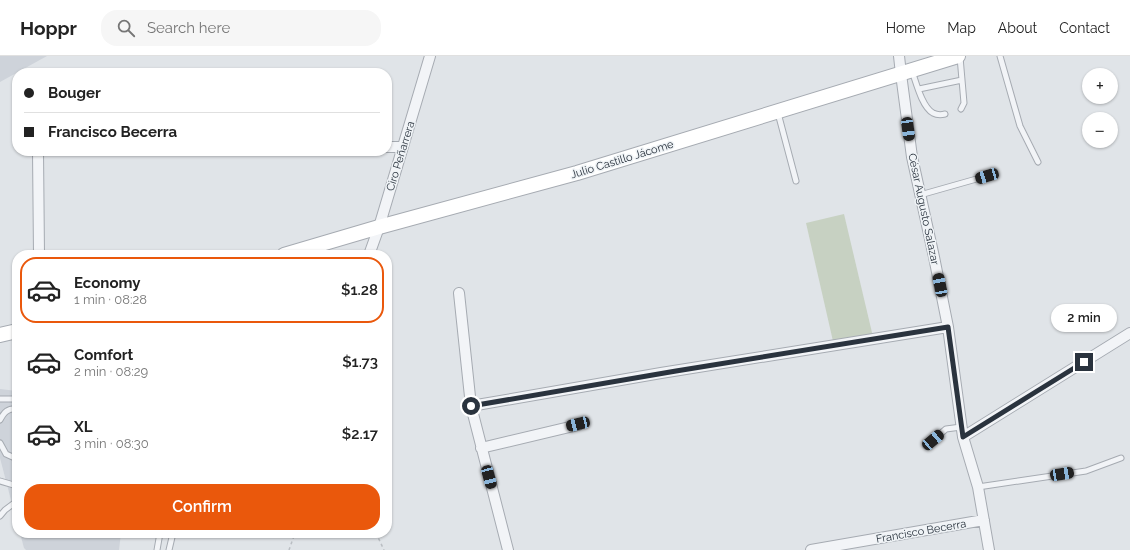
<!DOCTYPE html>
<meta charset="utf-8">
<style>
:root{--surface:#fff;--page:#f6f6f6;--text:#222;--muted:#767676;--line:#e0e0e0;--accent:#ea580c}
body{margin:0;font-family:Raleway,sans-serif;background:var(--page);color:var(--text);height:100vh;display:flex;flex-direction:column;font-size:15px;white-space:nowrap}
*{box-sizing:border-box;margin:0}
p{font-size:13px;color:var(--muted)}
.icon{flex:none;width:22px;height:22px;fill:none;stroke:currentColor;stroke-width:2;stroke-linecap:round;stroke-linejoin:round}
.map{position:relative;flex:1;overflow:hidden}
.sheet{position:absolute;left:12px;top:194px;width:380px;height:288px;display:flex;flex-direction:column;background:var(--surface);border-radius:16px;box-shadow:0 1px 3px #0004}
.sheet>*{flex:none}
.top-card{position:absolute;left:12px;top:12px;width:380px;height:88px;border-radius:16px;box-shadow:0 1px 3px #0004;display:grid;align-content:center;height:88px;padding:0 12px;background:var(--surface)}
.buttons{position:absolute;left:1082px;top:12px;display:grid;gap:8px}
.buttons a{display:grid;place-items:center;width:36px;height:36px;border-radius:50%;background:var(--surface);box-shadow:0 1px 3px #0004;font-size:20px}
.end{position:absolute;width:18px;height:18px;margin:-9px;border:5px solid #2a333e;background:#fff;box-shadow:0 0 0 2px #fff}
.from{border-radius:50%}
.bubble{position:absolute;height:28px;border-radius:14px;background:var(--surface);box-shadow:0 1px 3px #0004;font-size:13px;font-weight:600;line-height:28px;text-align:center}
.car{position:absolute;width:12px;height:24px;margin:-12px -6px;border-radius:5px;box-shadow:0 0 3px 1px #0007;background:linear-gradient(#222 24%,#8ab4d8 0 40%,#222 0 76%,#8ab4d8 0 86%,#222 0)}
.top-card b{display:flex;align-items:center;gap:14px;height:38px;font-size:15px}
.top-card b+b{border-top:1px solid var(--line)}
.top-card i{width:10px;height:10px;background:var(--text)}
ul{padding:7px 0 0;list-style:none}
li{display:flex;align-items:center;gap:12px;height:66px;margin:0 8px 6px;padding:0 4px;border:2px solid transparent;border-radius:16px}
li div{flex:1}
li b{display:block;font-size:15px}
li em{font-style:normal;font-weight:600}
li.on{border-color:var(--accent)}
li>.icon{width:36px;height:36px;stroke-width:1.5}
.primary-button{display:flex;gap:8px;margin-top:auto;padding:8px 12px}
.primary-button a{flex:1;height:46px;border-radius:16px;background:var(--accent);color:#fff;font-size:16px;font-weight:600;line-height:46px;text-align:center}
header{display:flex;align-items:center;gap:24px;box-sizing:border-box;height:56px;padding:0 20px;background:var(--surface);border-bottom:1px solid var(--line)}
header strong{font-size:19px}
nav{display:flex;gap:22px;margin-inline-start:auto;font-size:14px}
.search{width:280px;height:36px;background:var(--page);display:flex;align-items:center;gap:10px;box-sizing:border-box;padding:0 14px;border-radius:16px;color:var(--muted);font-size:15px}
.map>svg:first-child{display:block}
.built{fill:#ced3da}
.green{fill:#c7d1c2}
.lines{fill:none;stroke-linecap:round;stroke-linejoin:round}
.lane-casing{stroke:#a6abb2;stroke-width:7}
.street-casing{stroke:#a6abb2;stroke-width:12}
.secondary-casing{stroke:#a6abb2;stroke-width:16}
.path{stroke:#babec3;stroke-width:1.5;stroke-dasharray:3 3;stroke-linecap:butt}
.lane{stroke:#f2f4f7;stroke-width:5}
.street{stroke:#f2f4f7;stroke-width:10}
.secondary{stroke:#fff;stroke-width:14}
.route{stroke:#2a333e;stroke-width:5}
.labels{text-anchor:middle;stroke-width:3;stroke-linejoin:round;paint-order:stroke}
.street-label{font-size:11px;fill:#2a333e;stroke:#eff3f6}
</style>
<header>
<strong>Hoppr</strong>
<div class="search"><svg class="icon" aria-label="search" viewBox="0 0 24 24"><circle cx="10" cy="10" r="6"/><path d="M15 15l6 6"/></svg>Search here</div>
<nav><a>Home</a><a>Map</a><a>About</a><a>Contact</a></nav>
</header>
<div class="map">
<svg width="1130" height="494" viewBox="0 0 1130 494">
<rect width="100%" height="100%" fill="#e0e4e8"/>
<path class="built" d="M0,0h47l-47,26z
M0,333l17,2v132l-17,-65z
M20,477h101l-2,17h-93l-2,-2z"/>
<path class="green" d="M844,158l30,127 -39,9 -29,-127z"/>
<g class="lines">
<g class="lane-casing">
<path id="lane" d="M1000,0l20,70 18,36
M960,1l4,46 -3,6
M912,15c4,11 10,36 21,42 4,2 8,2 12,1
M919,33l43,-9
M778,57l18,68
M920,139l67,-19
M0,343h17
M0,364c4,-8 8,-12 17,-11
M0,387l6,11 11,5
M926,390l20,-17 15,-2
M0,425l17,5
M978,431l108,-16 35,-13
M0,460l5,-6 12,-9
M157,494l3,-17
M169,494l4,-17"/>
</g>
<g class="street-casing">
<path id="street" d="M899,0l2,18 11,83 22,100 14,70 15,110 15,50 11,63
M387,91h16
M38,95l1,104
M369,199l10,-28 51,-171
M459,237l12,113 37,144
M471,350l190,-33 287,-46
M963,381l167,-104
M481,392l97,-23
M811,494l173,-30"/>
</g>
<g class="secondary-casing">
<path id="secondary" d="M284,199l95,-28 198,-54 381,-117
M0,279l17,-4"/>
</g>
<path class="path" d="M376,477l8,17
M289,494l6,-17"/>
<use href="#lane" class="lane"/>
<use href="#street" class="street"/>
<use href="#secondary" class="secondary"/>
</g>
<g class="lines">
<path class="route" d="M471,350l205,-35 272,-44 15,110 121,-75"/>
</g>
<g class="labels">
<g class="street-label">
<text transform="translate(400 100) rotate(-73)" y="4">Ciro Peñarrera</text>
<text transform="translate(622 103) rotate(-17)" y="4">Julio Castillo Jácome</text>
<text transform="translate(924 153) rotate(78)" y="4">César Augusto Salazar</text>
<text transform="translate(921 475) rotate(-10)" y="4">Francisco Becerra</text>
</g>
</g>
</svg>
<div class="buttons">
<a>+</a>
<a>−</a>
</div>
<i class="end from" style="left:471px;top:350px"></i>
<i class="end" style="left:1084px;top:306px"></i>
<div class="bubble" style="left:1051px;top:248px;width:66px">2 min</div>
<i class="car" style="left:908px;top:73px;rotate:172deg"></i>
<i class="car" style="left:987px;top:120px;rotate:254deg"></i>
<i class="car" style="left:940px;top:229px;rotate:349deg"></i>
<i class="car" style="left:578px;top:368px;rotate:257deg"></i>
<i class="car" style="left:933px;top:384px;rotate:50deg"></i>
<i class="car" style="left:1062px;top:418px;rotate:81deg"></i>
<i class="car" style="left:489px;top:421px;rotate:165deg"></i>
<div class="top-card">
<b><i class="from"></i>Bouger</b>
<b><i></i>Francisco Becerra</b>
</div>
<section class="sheet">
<ul>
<li class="on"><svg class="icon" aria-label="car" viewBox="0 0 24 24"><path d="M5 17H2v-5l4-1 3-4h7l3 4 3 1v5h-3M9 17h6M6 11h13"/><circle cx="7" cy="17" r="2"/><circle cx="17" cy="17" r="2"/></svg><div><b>Economy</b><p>1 min · 08:28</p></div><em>$1.28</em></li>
<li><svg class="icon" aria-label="car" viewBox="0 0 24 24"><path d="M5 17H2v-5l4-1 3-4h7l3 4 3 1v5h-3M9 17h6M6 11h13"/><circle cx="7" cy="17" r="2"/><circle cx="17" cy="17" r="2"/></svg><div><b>Comfort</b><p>2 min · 08:29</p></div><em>$1.73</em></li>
<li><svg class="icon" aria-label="car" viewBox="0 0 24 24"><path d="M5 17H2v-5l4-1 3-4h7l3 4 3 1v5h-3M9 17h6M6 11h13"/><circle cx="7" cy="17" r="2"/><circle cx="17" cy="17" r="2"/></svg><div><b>XL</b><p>3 min · 08:30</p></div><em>$2.17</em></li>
</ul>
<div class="primary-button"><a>Confirm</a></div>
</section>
</div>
